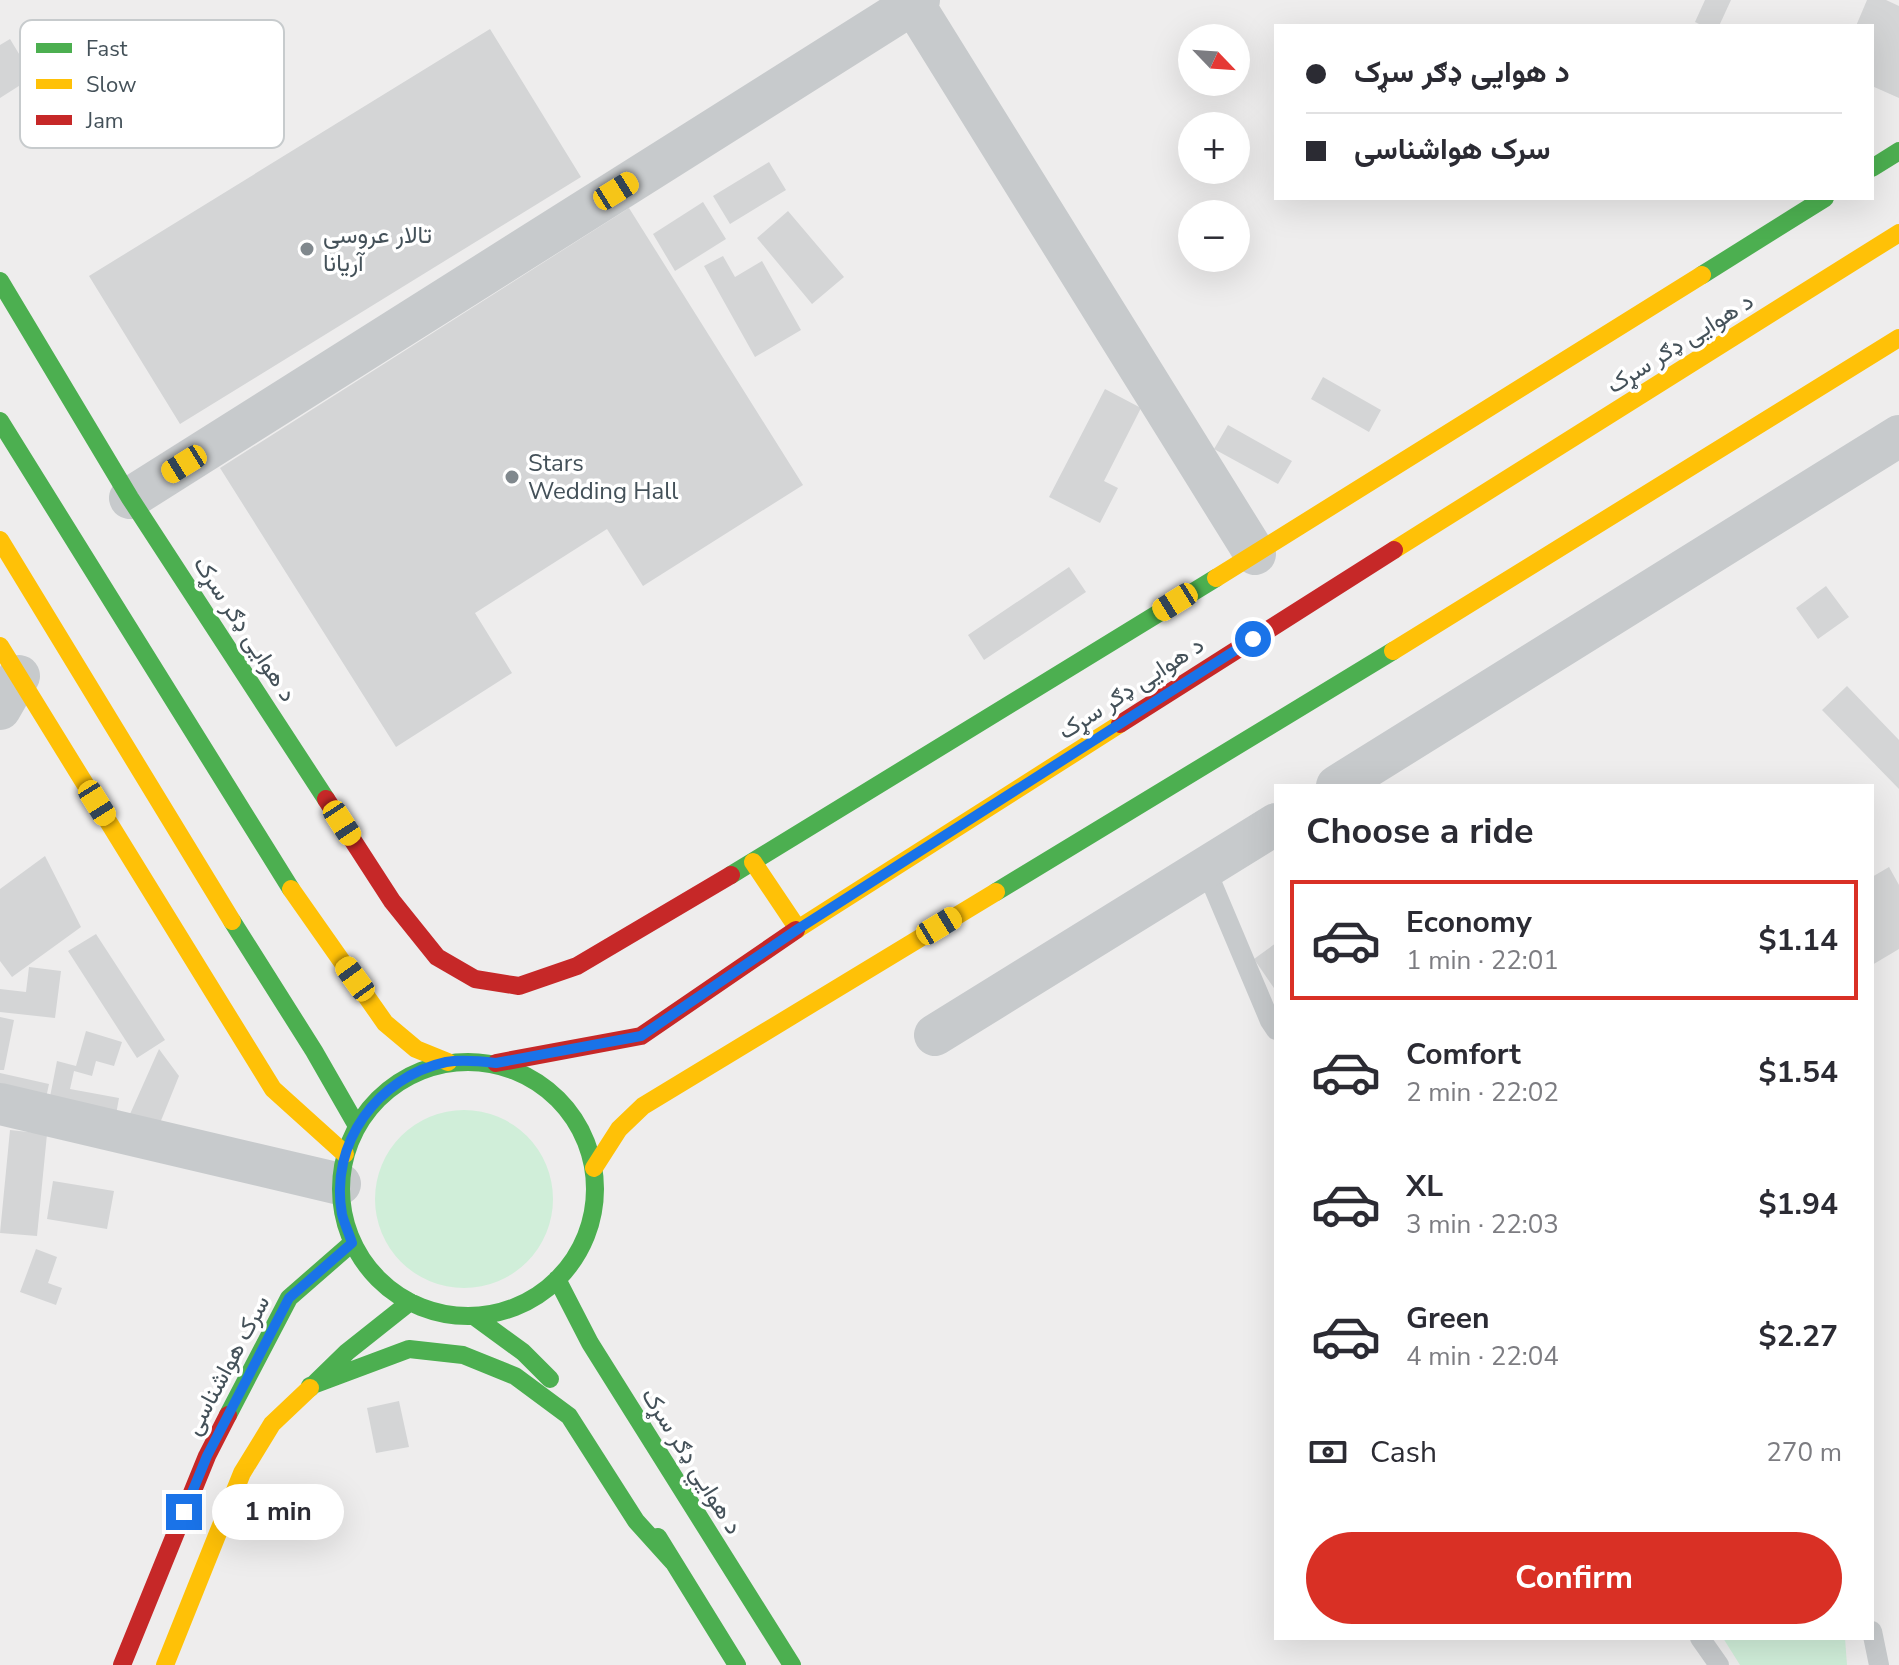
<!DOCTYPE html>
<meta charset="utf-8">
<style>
:root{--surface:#fff;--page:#f7f7f7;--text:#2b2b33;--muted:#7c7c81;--line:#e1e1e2;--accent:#d93025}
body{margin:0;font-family:"Nunito Sans",Vazirmatn,sans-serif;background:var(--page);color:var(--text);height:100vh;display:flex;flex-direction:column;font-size:30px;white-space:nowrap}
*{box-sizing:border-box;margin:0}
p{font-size:26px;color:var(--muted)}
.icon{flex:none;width:44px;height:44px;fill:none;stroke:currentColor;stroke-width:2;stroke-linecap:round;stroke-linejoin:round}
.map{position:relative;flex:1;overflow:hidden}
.panel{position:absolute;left:1274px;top:784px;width:600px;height:856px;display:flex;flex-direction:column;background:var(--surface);border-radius:0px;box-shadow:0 8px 32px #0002}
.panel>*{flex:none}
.guide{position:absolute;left:1274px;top:24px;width:600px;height:176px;border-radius:0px;box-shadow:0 8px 32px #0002;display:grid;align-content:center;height:176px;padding:0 32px;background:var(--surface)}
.needle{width:52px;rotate:115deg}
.tools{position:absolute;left:1178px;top:24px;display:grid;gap:16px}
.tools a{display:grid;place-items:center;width:72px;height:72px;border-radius:50%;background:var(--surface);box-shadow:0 8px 32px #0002;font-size:40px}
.end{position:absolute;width:36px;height:36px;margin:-18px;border:10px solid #1a73e8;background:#fff;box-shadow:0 0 0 4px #fff}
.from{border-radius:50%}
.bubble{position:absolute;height:56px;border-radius:28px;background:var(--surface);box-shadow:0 8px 32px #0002;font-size:26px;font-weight:700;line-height:56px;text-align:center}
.car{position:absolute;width:24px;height:48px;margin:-24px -12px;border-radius:10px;box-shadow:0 0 6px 2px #0007;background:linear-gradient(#f5c518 24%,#345 0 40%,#f5c518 0 76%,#345 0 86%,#f5c518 0)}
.guide b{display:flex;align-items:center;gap:28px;height:76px;font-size:30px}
.guide b+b{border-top:2px solid var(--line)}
.guide i{width:20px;height:20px;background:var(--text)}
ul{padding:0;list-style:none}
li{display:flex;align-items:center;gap:24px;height:120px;margin:0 16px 12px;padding:0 16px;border:4px solid transparent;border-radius:0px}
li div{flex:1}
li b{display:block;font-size:30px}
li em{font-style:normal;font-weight:700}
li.active{border-color:var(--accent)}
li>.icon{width:72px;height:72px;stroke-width:1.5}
h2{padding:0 32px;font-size:36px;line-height:96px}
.pay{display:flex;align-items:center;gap:20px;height:88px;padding:0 32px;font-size:30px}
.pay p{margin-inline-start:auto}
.primary-button{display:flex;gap:16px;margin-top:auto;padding:16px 32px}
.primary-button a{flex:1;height:92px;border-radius:48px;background:var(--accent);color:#fff;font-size:32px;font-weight:700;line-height:92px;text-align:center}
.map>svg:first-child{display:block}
.green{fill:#d0eed9}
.building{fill:#d4d5d6}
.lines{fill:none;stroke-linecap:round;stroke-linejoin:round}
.lane{stroke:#c7cacc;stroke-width:20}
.street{stroke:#c7cacc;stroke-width:42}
.fast{stroke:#4caf50;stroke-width:18}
.slow{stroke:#ffc107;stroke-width:18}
.jam{stroke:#c62828;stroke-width:18}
.route{stroke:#1a73e8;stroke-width:10}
.poi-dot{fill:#80888d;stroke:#fff;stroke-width:3}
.labels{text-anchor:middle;stroke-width:7;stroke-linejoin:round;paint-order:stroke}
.poi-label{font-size:24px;fill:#445159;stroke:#fff;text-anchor:start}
.street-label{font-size:24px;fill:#445159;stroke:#fff}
.key{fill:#fff;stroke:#c7cbcd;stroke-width:2}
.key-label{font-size:22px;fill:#445159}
</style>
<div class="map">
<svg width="1899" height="1665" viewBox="0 0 1899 1665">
<rect width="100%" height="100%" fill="#eeeded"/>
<path class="green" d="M375 1199a89 89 0 1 1 178 0a89 89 0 1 1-178 0Z
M1723,1638h122l2,27h-107z"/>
<path class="building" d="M1705,0h26l-12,26h-16l-8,-4z
M1867,0h19l13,6v92l-27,-12v-60h-16z
M490,29l91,148 -401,247 -91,-148z
M10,39l23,38 -33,21v-53z
M769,162l17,28 -56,34 -17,-28z
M703,202l23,37 -51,32 -22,-37z
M629,208l174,277 -160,101 -36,-57 -132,84 37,60 -116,74 -176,-279z
M788,211l56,66 -32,27 -55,-66z
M723,256l12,21 27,-16 39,69 -46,27 -51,-91z
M1323,377l58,33 -12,22 -58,-33z
M1105,389l36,19 -37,73 14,7 -18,35 -51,-26z
M1228,425l64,36 -14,23 -64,-35z
M1069,567l17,25 -102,68 -16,-25z
M1826,586l23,31 -31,22 -22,-31z
M1847,686l52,54v49l-77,-79z
M45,856l36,71 -69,50 -12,-16v-72z
M1889,867l10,18v64l-27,16v-88z
M96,934l69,106 -28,18 -69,-107z
M1276,943v48l-22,-32z
M29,967l32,4 -6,47 -55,-6v-23l26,3z
M0,1017l14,3 -10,50h-4z
M86,1031l36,11 -8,24 -18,-5 -4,15 -18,-5 -4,18 49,9 -4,22 -67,-13 9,-46 19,5z
M159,1049l20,27 -23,57 -30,-10z
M0,1073l49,11 -6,28 -43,-10z
M10,1130l37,4 -10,102 -37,-3z
M53,1181l61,10 -7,38 -60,-10z
M36,1249l21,8 -9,26 14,5 -6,17 -36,-13z
M399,1401l10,46 -33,6 -9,-45z"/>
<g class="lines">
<path class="lane" d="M1205,867l65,154 6,9
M1872,1631l7,34
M1700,1638l19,27"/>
<path class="street" d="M911,0l344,554
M130,498l789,-498
M0,709l19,-33
M1337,786l562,-350
M935,1035l341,-211
M0,1104l340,80"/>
<path class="fast" d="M1872,168l27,-17
M1702,275l123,-77
M0,281l130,217 196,301
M0,421l291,468
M731,875l485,-297
M996,892l397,-241
M232,921l82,130 43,75
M341 1189a127 127 0 1 1 254 0a127 127 0 1 1-254 0Z
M557,1279l33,64 202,322
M475,1317l48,35 27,27
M310,1386l99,-37 54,6 52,21 54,40 67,105 37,41
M310,1388l37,-36 63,-50
M228,1415l61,-117 63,-55
M658,1537l79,128"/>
<path class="slow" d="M0,540l232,381
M1394,550l505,-317
M1216,578l486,-303
M0,646l273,443 72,65
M1393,651l506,-313
M753,862l45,67
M291,889l94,134 31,26 32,13
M796,930l324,-206
M594,1168l25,-39 24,-23 353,-214
M165,1665l77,-192 30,-49 38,-36"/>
<path class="jam" d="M1120,724l274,-174
M326,799l66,102 45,56 38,22 44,7 58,-20 154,-91
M496,1063l145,-27 155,-106
M122,1665l85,-209 21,-41"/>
</g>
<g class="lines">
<path class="route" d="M184,1512l23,-56 82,-158 63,-55c-3,-10 -8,-20 -10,-29 -13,-71 36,-137 104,-152 16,-3 34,-1 50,1l145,-27 157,-107 455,-290"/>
</g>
<g class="poi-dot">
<circle cx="307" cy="249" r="8"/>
<circle cx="512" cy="477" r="8"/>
</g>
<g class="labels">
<g class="poi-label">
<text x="323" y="243">تالار عروسی<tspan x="323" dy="28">آریانا</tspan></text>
<text x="528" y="471">Stars<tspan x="528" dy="28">Wedding Hall</tspan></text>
</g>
<g class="street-label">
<text transform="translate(1680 343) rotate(-32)" y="8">د هوایی ډګر سړک</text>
<text transform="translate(245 629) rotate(57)" y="8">د هوایی ډګر سړک</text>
<text transform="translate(1131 688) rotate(-33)" y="8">د هوایی ډګر سړک</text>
<text transform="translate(227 1365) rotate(-62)" y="8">سرک هواشناسی</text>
<text transform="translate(692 1461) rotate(58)" y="8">د هوايي ډګر سړک</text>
</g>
</g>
<rect x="20" y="20" width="264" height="128" rx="12" class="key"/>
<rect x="36" y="43" width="36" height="10" fill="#4caf50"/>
<rect x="36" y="79" width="36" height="10" fill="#ffc107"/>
<rect x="36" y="115" width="36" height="10" fill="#c62828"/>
<g class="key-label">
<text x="86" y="56">Fast</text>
<text x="86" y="92">Slow</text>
<text x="86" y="128">Jam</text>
</g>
</svg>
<div class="tools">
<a><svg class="needle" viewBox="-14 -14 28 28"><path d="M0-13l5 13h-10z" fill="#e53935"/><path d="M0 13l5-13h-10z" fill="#7c7c81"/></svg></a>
<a>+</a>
<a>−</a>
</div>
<i class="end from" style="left:1253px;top:639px"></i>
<i class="end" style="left:184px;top:1512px"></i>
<div class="bubble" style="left:212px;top:1484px;width:132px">1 min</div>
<i class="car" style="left:616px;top:191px;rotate:58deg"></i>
<i class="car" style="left:184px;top:464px;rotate:238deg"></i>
<i class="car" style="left:1175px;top:602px;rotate:238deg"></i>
<i class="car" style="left:97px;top:803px;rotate:148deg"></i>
<i class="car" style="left:342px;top:823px;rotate:147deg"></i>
<i class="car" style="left:939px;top:926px;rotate:59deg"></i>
<i class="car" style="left:355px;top:979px;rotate:324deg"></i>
<div class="guide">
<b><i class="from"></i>د هوایی ډګر سړک</b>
<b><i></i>سرک هواشناسی</b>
</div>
<section class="panel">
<h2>Choose a ride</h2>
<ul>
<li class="active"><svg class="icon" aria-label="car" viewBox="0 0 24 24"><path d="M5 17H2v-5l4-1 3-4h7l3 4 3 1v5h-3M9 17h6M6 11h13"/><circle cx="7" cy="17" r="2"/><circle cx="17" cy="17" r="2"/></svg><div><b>Economy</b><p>1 min · 22:01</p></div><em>$1.14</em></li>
<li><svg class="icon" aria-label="car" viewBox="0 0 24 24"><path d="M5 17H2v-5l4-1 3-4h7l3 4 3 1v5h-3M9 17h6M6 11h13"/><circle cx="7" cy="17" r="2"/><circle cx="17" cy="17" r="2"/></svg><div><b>Comfort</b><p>2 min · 22:02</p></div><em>$1.54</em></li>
<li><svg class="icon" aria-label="car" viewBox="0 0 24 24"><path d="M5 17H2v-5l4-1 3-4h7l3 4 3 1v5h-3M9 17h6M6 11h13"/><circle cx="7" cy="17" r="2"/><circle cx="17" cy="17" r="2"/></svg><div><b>XL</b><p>3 min · 22:03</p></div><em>$1.94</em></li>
<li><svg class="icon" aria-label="car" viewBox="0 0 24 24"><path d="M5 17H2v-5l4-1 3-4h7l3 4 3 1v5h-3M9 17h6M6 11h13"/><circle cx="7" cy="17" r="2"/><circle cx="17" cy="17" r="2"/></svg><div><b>Green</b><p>4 min · 22:04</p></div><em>$2.27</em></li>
</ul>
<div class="pay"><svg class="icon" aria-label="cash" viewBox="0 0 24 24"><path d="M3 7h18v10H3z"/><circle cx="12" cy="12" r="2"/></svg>Cash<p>270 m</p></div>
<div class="primary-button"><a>Confirm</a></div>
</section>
</div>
